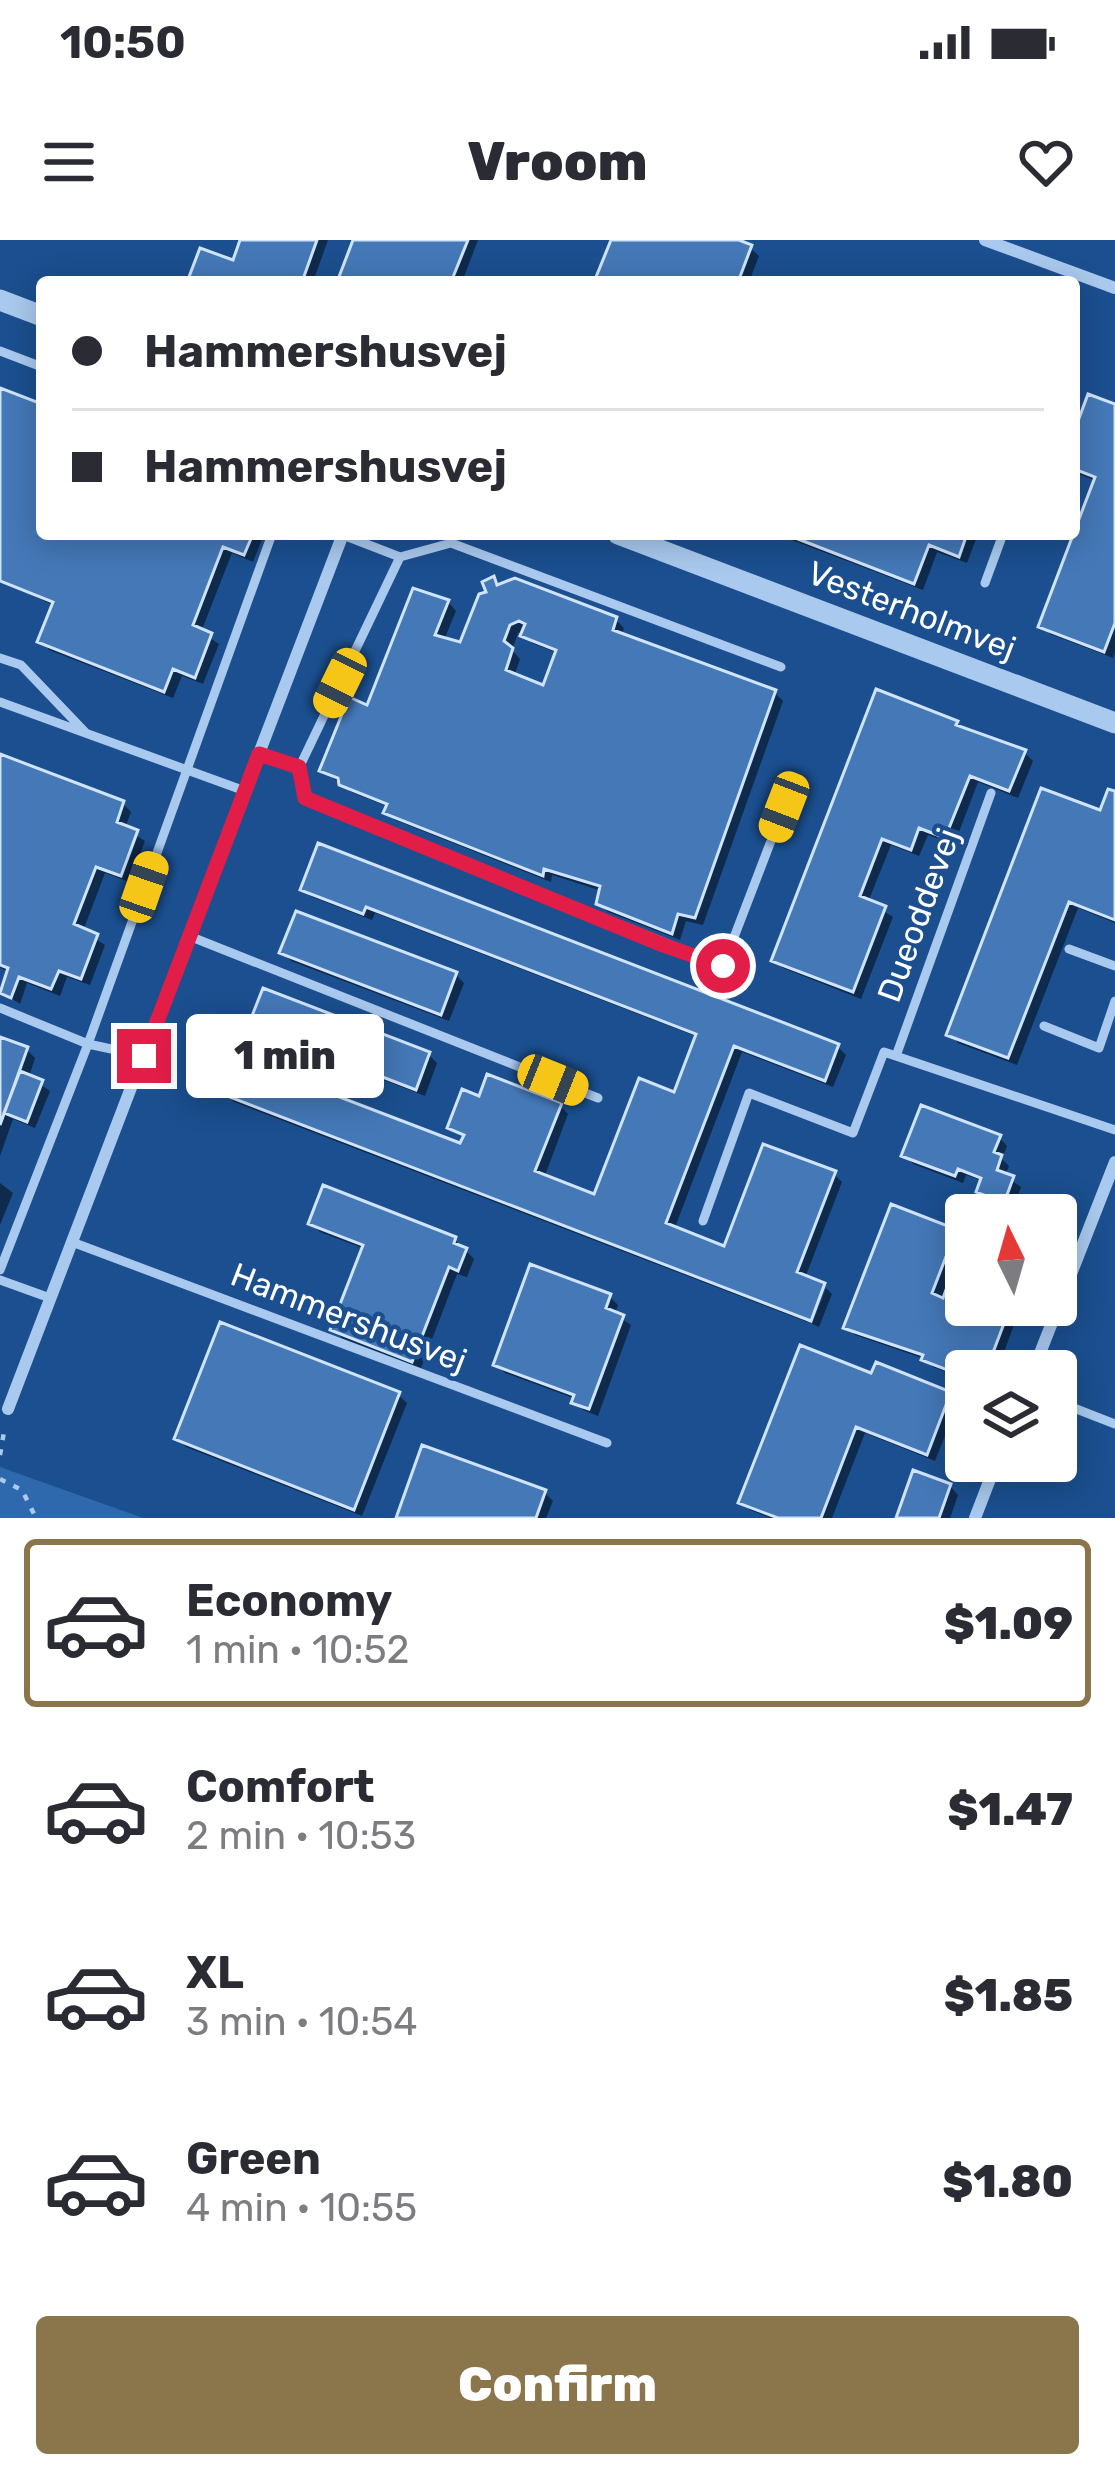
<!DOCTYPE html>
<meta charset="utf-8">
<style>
:root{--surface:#fff;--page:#f7f7f7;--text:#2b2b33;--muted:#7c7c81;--line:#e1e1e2;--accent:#8a764a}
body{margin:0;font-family:Rubik,sans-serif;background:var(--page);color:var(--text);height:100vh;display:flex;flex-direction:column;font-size:45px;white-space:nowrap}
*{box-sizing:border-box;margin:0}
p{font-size:39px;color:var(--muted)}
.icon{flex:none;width:66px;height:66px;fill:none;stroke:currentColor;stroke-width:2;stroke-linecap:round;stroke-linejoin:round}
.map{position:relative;height:1278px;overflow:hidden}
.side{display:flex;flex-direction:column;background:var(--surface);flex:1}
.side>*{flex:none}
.guide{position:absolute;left:36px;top:36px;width:1044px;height:264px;border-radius:12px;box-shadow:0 6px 30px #0003;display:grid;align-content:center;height:264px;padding:0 36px;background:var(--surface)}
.needle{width:78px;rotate:355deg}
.controls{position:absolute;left:945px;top:954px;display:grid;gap:24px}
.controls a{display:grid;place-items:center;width:132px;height:132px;border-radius:12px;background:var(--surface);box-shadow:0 6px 30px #0003;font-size:60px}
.end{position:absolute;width:54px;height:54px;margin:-27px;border:15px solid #e11d48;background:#fff;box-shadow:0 0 0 6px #fff}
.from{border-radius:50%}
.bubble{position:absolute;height:84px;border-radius:12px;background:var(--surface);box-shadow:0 6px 30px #0003;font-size:39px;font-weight:800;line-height:84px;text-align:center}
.car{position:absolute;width:36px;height:72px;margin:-36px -18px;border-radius:15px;box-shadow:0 0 9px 3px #0007;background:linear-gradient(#f5c518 24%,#345 0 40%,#f5c518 0 76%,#345 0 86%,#f5c518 0)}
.guide b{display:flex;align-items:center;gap:42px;height:114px;font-size:45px}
.guide b+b{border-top:3px solid var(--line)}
.guide i{width:30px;height:30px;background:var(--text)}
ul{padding:21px 0 0;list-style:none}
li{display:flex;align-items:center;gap:36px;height:168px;margin:0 24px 18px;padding:0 12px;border:6px solid transparent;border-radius:12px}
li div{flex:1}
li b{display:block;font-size:45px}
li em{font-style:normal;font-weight:800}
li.current{border-color:var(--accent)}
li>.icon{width:108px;height:108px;stroke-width:1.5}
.button{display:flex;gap:24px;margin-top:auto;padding:24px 36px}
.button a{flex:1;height:138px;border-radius:12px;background:var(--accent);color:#fff;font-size:48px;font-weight:800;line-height:138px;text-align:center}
.status{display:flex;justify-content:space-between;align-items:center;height:84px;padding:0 60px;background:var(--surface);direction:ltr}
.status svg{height:33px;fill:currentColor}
header{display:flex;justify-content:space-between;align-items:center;height:156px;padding:0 36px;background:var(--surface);font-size:54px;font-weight:800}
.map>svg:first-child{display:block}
.green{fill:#2e69ad}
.shadow{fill:#0007;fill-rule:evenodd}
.building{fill:#4478b7;stroke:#cfe3fa;stroke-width:3;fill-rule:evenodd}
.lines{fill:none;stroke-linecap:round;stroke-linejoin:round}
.path{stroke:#a9c9ee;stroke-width:4.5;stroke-dasharray:6 9;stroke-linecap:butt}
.service{stroke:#a9c9ee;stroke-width:9}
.minor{stroke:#a9c9ee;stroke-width:12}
.tertiary{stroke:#a9c9ee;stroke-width:21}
.route{stroke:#e11d48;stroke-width:15}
.labels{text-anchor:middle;stroke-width:9;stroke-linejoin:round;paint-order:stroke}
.street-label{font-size:33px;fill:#fff;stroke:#1b4f8f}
</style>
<div class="status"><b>10:50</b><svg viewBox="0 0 49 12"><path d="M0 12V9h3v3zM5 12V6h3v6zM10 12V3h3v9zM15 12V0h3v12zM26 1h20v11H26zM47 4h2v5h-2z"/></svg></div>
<header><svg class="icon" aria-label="menu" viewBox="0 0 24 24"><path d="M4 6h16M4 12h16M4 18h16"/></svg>Vroom<svg class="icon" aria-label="heart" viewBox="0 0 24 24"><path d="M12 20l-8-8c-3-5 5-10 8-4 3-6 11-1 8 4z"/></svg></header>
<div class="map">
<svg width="1115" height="1278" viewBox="0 0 1115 1278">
<rect width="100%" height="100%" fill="#1b4f8f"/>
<path class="green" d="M0,1227l143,51h-143z"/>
<path class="shadow" d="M243,0h85l-15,42h-122l43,-18z
M356,0h122l-16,42h-122z
M614,0h116l20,8 9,8 -10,26h-151z
M0,151l42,16v127h222l-11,28 -21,-9 -31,79 18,12 -16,40 -21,-8 -9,22 -124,-48 -8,-9 14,-35 -55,-26z
M1115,168v244l-2,6 -63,-24 -8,-8 54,-145 -22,-9v-31z
M776,294h202l-11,29 -30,-11 -14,38z
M494,340l7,7 114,32 9,9 -3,8 153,56 9,9 -80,224 -17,-4 -6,19 -72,-28 -9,-9 3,-12 -50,-16 -1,7 -156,-62 -8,-8 2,-5 -38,-15 -28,-22 125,-168 8,9 -12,29 18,5zM526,389l-2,6 8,8 25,10 -12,36 -31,-12 6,-18 -8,-9 6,-17z
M956,484l7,7 62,22 8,8 -15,37 -40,-16 -24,63 -26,-10 -9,21 -28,-11 -23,57 25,15 -32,82 -78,-31 -9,-8z
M0,517l123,47 8,8 -6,16 20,13 -16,41 -24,-9 -22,58 22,14 -15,40 -23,-8 -7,19 -33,-13 -7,21 -18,-12 8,-20 -10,-4z
M1115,555v128l-37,-15 -61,157 -59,-22 -8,-9z
M320,607l518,200 8,8 -13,32 -91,-35 -68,178 52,20 108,-76 8,8 -37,96 16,7 -14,37 -573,-220 -8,-8 53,-23 8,-21 -29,-11 -9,-9 180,25 8,8 -12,33 -117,-45 -12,32 166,64 3,-9 -15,-11 110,-22 8,9 -24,64 52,20 80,-103 22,-58 -323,-124 -3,7 -60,-23 -9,-8z
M283,713l173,22 8,8 -15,38 -158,-60z
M0,800l27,10 8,8 -6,19 21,14 -15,37 -22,-9 -13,37z
M999,897l8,9 -5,13 7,7 -4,10 16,11 -8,22 -25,-9 -8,-9 3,-10 -17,-6 -3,8 -50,-19 -8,-9z
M0,943l13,10 -13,32z
M311,983l143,16 20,20 -7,18 -10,-3 -36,94 -79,-30 -8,-9 31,-80 -45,-17z
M964,995l2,24 -8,-3 -10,26 18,7v16h42l10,9 -21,57h-31v9l-33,-13 -8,-8 -70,-24 -8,-8z
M826,1048l6,6 -13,33 -7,-3z
M610,1057l8,8 -3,9 16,11 -33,91 -15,-6 -7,-11 -71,-26 -9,-8z
M873,1137l77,17 8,9 -23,58 -70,-28 -33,85h-62l-20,-8 -8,-8z
M398,1155l9,8 -45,113 -176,-69 -9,-8z
M950,1246l8,9 -8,23h-51z
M544,1252l9,9 -7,17h-147z"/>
<path class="building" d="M240,0h77l-15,42h-115l13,-34 33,12z
M353,0h115l-17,42h-114z
M611,0h128l13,5 -14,37h-144z
M0,148l42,16v130h211l-9,21 -21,-8 -30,78 19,8 -17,45 -22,-9 -9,23 -127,-50 16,-40 -53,-21z
M1088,154l27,10v219l-11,29 -66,-25 57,-150 -21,-8v-37z
M785,294h182l-8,23 -30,-12 -15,39z
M494,336l3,9 18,-7 102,39 -4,13 163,60 -81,228 -17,-4 -6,20 -76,-30 4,-18 -56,-17 -1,7 -160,-63 4,-9 -48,-19 -1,-7 -19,-7 30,-74 18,8 46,-117 36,12 -14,35 25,7 19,-48 7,-2 -4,-10zM519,381l6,3 -5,12 36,14 -13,35 -37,-15 7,-22 -9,-7 6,-16z
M876,449l82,32 -2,4 70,25 -17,41 -39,-15 -25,62 -26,-10 -8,22 -29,-11 -22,57 26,10 -33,86 -82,-31z
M0,514l124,47 -7,21 21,8 -17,46 -25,-9 -22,57 24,10 -17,45 -22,-8 -8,18 -32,-12 -8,21 -11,-5 8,-25 -8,-3z
M1041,548l59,22 8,-21 7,2v129l-46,-18 -61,156 -62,-23z
M318,603l521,201 -14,37 -91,-35 -68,177 58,23 39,-102 73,27 -39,101 28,11 -14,38 -589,-227 17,-42 39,15 8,-20 -40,-16 17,-43 167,64 -14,38 -116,-45 -13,32 173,66 4,-8 -17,-7 15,-39 17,7 8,-22 75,29 -27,68 59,23 45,-116 35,14 22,-58 -330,-127 -3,7 -63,-24z
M296,671l161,61 -16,43 -162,-62z
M0,797l28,10 -28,78z
M20,831l23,9 -16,42 -23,-9z
M921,865l80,30 -7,17 8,3 -5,15 17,6 -10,27 -28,-11 5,-14 -23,-9 -3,7 -54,-20z
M323,945l133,52 -2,6 13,5 -9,23 -9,-4 -37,95 -82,-32 33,-85 -55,-21z
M891,964l75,29 -8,20 -9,-4 -17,44 11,5 7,-19 16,7v19h45l-25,66h-20v6l-45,-17 2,-5 -80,-27z
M530,1024l81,30 -5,14 18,7 -35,94 -18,-6 3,-8 -81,-30z
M220,1082l180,70 -46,118 -180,-71z
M800,1105l71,28 5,-11 75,30 -24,63 -71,-28 -35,91h-43l-40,-15z
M422,1205l124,45 -10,28h-140z
M913,1230l38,14 -12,34h-43z"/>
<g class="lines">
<path class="path" d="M0,1215l5,-29
M0,1239l22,11 14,28"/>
<path class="service" d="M0,111l42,16
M343,295l57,22 51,-14 330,124
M985,343l18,-49
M0,418l21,7 65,68
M0,462l245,89
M259,514l40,14 101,-211
M299,528l6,30 418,168 61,-159
M189,696l409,162
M1069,709l46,17
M0,768l88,36 56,12
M1044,786l55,22 16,-47
M896,816l95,-263
M703,981l46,-128 104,40 31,-81 231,78
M72,1002l535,201
M0,1030l88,-226 184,-510
M0,1040l50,18
M1056,1161l59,23
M950,1190l16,7"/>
<path class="minor" d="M985,0l130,48
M1033,1131l82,-209
M8,1169l335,-875
M975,1278l22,-57"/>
<path class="tertiary" d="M0,60l42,16
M618,294l497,189"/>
</g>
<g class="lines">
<path class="route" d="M144,816l115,-302 40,13 6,31 358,147 60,21"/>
</g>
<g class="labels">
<g class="street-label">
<text transform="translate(912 370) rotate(21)" y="12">Vesterholmvej</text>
<text transform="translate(918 675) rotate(-70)" y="12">Dueoddevej</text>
<text transform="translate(349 1077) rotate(21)" y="12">Hammershusvej</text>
</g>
</g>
</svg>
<div class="controls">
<a><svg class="needle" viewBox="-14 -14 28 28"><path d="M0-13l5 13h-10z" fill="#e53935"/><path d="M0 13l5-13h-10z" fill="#7c7c81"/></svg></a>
<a><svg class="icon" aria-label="layers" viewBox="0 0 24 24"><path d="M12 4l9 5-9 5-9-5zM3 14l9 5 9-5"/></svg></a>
</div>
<i class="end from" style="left:723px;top:726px"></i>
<i class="end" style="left:144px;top:816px"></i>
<div class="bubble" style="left:186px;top:774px;width:198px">1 min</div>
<i class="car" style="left:340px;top:443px;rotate:206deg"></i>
<i class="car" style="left:784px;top:567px;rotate:201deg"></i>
<i class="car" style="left:144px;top:647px;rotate:19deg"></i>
<i class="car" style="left:553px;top:840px;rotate:112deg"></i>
<div class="guide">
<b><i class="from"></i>Hammershusvej</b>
<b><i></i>Hammershusvej</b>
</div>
</div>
<section class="side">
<ul>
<li class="current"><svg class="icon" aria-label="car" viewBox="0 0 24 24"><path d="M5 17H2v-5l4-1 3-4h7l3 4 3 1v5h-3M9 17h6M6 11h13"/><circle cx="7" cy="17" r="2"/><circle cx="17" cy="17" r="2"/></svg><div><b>Economy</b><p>1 min · 10:52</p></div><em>$1.09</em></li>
<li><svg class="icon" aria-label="car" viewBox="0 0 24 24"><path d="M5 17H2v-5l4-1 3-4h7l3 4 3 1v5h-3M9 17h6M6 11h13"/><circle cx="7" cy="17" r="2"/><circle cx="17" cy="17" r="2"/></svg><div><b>Comfort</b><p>2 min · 10:53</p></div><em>$1.47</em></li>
<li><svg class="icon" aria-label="car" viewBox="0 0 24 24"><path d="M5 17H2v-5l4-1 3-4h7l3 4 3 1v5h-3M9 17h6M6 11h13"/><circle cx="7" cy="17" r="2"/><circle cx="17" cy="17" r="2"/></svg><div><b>XL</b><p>3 min · 10:54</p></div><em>$1.85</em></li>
<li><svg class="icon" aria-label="car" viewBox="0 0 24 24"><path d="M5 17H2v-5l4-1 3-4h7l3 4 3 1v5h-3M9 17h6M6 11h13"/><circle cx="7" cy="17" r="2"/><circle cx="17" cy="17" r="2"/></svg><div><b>Green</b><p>4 min · 10:55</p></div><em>$1.80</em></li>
</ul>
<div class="button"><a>Confirm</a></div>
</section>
